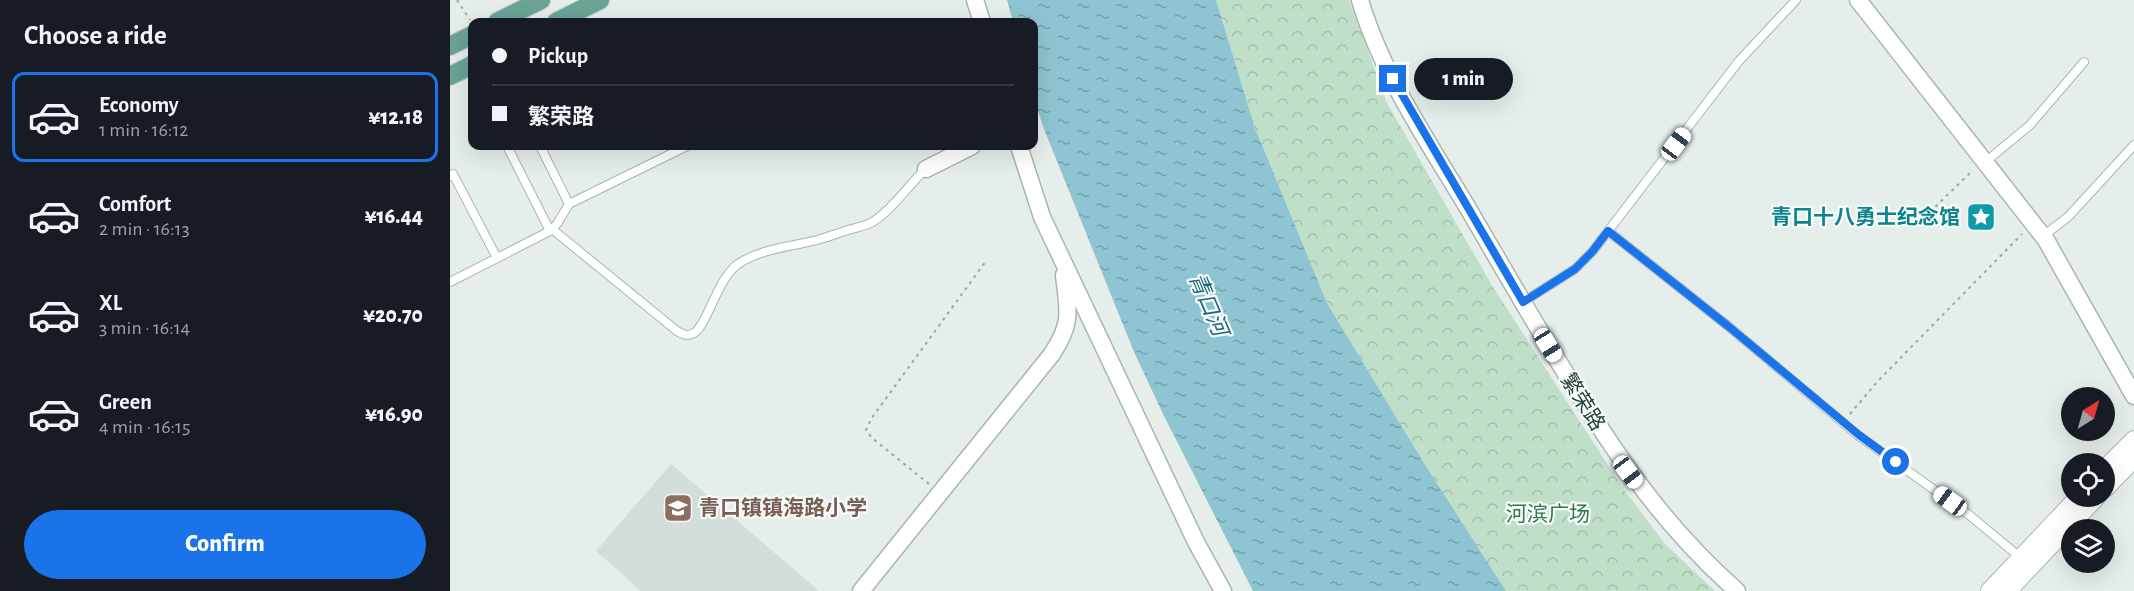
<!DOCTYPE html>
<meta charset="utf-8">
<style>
:root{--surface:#171b24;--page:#242831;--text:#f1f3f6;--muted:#9ea1a6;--line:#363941;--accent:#1a73e8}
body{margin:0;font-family:"Alegreya Sans","Noto Sans SC",sans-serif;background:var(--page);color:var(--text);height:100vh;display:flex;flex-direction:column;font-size:22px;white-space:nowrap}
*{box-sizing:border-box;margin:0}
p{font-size:20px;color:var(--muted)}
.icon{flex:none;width:33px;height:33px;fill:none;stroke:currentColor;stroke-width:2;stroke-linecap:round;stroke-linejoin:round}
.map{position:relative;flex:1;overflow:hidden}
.sheet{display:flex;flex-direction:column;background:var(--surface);width:450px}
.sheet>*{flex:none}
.hud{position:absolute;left:18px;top:18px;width:570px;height:132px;border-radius:12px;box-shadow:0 6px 24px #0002;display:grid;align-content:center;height:132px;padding:0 24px;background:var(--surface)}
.needle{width:39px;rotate:37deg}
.tools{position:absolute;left:1611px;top:387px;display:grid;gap:12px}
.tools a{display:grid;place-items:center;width:54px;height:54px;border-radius:50%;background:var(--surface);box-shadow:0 6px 24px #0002;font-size:30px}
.end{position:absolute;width:27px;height:27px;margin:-14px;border:8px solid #1a73e8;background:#fff;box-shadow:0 0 0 3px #fff}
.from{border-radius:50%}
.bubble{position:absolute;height:42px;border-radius:21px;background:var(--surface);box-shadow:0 6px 24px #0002;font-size:20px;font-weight:800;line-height:42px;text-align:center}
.car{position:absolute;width:18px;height:36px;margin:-18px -9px;border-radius:8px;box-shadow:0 0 4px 2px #0007;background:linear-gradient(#fff 24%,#345 0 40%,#fff 0 76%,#345 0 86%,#fff 0)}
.hud b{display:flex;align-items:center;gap:21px;height:57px;font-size:22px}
.hud b+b{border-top:2px solid var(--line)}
.hud i{width:15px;height:15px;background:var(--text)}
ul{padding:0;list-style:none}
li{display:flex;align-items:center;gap:18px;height:90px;margin:0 12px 9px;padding:0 12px;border:3px solid transparent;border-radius:12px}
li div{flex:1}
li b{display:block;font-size:22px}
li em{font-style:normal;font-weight:800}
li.current{border-color:var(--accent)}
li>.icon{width:54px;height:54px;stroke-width:1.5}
h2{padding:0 24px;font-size:27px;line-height:72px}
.button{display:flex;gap:12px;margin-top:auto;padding:12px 24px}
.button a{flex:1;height:69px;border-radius:36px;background:var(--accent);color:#fff;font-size:24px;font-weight:800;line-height:69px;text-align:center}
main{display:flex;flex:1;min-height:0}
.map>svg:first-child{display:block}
.built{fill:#d3deda}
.park{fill:url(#park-crowns)}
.water{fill:url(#water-ripples)}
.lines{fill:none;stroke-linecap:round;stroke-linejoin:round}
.lane-casing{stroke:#a7b6b2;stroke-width:10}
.street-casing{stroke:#a7b6b2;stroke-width:19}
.secondary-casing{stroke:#a4bab3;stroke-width:20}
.primary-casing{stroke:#c2cac8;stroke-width:20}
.path{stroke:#86b1a5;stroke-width:2;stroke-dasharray:3 4.5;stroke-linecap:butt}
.lane{stroke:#fff;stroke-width:8}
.street{stroke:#fff;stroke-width:16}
.secondary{stroke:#fff;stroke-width:18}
.primary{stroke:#6ba397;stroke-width:18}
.route{stroke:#1a73e8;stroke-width:8}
.labels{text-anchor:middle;stroke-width:4.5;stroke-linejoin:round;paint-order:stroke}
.culture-label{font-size:21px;font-weight:bold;fill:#0d838f;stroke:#f6faf8;text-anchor:end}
.street-label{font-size:21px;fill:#24403a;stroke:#f6faf8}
.education-label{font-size:21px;font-weight:bold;fill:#785e54;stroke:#f6faf8;text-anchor:start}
.park-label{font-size:21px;fill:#2f774d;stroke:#f6faf8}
.water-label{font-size:22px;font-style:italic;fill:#1e697c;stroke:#f6faf8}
</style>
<main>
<section class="sheet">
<h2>Choose a ride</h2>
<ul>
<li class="current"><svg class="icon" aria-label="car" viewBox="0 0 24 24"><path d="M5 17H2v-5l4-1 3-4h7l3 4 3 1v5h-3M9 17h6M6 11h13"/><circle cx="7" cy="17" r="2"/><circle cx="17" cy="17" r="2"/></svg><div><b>Economy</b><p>1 min · 16:12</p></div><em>¥12.18</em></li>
<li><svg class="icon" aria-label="car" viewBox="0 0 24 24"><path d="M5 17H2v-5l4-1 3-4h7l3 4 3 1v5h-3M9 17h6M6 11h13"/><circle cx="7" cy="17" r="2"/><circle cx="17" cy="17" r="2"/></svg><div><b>Comfort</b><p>2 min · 16:13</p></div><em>¥16.44</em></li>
<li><svg class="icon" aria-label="car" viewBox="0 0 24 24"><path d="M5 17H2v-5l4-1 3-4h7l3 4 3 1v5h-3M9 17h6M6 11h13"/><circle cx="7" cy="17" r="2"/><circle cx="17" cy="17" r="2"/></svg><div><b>XL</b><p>3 min · 16:14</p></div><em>¥20.70</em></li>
<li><svg class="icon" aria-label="car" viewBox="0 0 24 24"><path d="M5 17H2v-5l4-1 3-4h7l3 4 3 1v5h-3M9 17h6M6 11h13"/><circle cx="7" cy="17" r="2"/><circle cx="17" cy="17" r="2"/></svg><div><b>Green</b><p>4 min · 16:15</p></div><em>¥16.90</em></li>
</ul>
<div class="button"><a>Confirm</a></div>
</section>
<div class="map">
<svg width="1684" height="591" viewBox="0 0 1684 591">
<defs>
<pattern id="park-crowns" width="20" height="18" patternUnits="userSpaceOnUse" patternTransform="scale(1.5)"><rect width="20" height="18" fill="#bfdfc9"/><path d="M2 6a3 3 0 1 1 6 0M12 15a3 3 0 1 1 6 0" fill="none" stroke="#a4c0ad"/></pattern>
<pattern id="water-ripples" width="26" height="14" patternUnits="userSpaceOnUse" patternTransform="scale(1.5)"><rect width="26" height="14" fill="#8fc5d2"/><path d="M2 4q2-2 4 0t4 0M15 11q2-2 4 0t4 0" fill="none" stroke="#75a1ab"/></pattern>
</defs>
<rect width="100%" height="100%" fill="#e5eeeb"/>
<path class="built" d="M221,464l148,127h-178l-45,-40z"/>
<path class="park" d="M766,0h133l38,103 106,184 129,200 43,57 50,47h-209l-82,-128 -97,-160 -72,-175z"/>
<path class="water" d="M557,0h209l39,128 72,175 97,160 82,128h-253l-89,-175 -30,-64 -90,-223 -10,-30v-77h-21z"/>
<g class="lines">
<g class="lane-casing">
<path id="lane" d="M57,146l43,85
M90,146l29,58 118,-58
M1534,163l46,-38 54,-63
M0,176l3,-2 44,84
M102,229l125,102c5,3 10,6 17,2 13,-7 23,-54 44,-69 24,-16 53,-17 79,-24 11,-3 21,-7 31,-10 9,-3 19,-4 26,-9 21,-14 34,-36 52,-52
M1158,231l120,95 131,110 109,78 53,44
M1593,236l25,-19 66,-72
M0,282l100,-51 7,-7 12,-20
M1073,302l52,-33 17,-17 147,-191 57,-61"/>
</g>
<g class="street-casing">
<path id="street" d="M525,0l7,22
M910,0c22,75 69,143 109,210 34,58 68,118 104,175 49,79 94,144 164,206
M1408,0l188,240 88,156
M569,146l23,71 154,325 27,49
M476,169l46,-23
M411,591l191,-237c21,-32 16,-43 12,-79"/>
</g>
<g class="secondary-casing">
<path id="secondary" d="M1654,470l30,-30
M1654,489l30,-31
M1540,591l90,-95
M1557,591l90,-95"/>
</g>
<g class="primary-casing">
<path id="primary" d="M47,22l44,-22
M106,22l44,-22
M0,46l22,-11
M0,76l22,-11"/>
</g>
<path class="path" d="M7,0l13,20
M1480,212l42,-41
M1400,414l27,-32 145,-148
M479,484l-57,-46 -6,-8 5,-11 115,-158"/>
<use href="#lane" class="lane"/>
<use href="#street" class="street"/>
<use href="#secondary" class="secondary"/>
<use href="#primary" class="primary"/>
</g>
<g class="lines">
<path class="route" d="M943,79l130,223 52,-33 17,-17 16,-21 120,95 131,109 37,27"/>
</g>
<defs>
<g id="sight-square" transform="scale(1.5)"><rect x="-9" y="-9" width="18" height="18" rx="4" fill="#0f9aa8" stroke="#f6faf8"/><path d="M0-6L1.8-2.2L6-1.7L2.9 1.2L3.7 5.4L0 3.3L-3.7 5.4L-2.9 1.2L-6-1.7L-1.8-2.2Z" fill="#fff"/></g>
<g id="school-square" transform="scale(1.5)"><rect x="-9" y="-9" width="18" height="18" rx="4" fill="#8d6e63" stroke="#f6faf8"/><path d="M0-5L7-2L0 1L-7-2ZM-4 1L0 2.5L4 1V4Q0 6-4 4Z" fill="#fff"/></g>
</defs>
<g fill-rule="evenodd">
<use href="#sight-square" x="1531" y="217"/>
<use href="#school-square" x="228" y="508"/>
</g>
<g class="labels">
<g class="culture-label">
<text x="1510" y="224">青口十八勇士纪念馆</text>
</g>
<g class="street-label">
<text transform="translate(1133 402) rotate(58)" y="7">繁荣路</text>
</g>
<g class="education-label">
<text x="249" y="515">青口镇镇海路小学</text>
</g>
<g class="park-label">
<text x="1098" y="521">河滨广场</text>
</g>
<g class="water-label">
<text transform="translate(759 304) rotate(67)" y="8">青口河</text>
</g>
</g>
</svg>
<div class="tools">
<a><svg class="needle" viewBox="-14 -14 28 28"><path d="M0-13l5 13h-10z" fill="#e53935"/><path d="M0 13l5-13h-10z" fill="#9ea1a6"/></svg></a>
<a><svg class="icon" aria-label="locate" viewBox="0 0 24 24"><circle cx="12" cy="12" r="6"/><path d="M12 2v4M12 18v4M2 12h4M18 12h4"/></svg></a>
<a><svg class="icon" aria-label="layers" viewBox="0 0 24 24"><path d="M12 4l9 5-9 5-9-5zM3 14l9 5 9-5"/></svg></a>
</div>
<i class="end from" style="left:1446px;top:462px"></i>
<i class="end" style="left:943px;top:79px"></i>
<div class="bubble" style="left:964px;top:58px;width:99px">1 min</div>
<i class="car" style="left:1226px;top:144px;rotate:37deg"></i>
<i class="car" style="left:1098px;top:345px;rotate:148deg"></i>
<i class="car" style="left:1178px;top:472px;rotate:143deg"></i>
<i class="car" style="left:1500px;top:501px;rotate:306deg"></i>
<div class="hud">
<b><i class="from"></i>Pickup</b>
<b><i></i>繁荣路</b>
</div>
</div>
</main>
